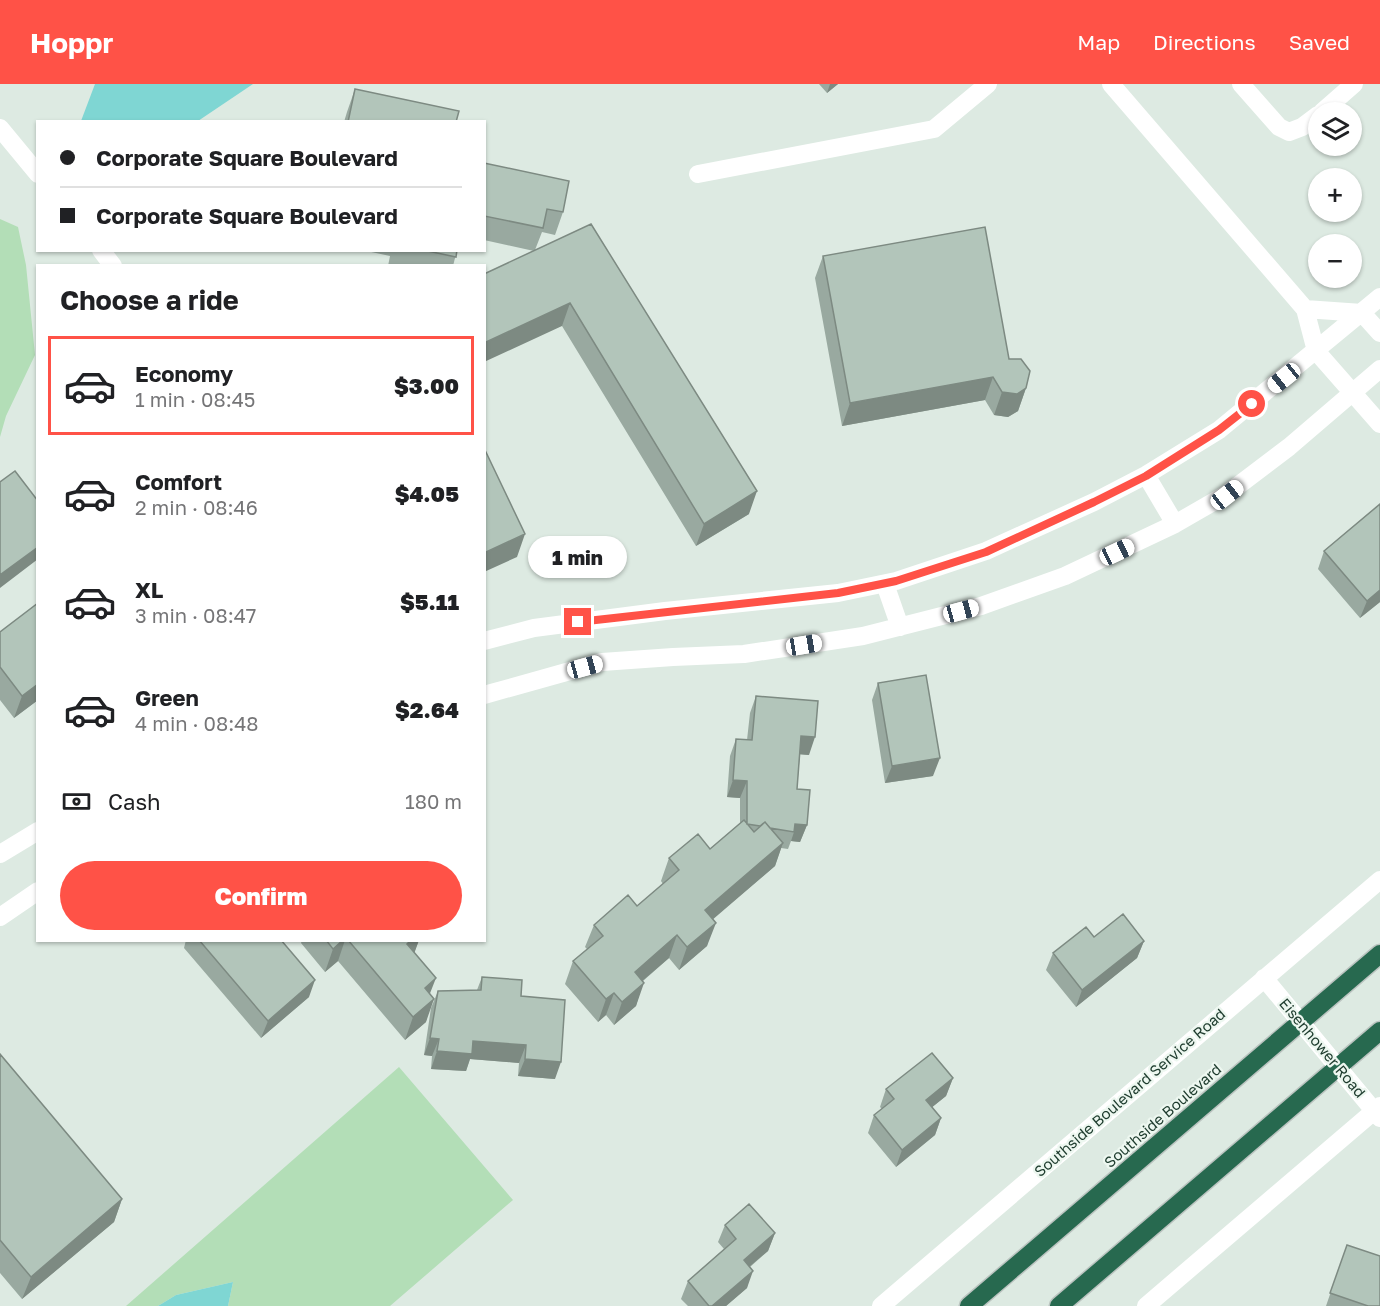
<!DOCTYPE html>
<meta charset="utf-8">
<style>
:root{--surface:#fff;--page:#f6f6f6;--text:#202124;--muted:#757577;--line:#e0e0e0;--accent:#ff5247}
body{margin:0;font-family:"Golos Text",sans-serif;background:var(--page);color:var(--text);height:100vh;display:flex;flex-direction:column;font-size:22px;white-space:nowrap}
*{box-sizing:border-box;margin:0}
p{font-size:20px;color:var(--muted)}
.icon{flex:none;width:33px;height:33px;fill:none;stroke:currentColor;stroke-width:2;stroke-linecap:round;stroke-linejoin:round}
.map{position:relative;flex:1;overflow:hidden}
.drawer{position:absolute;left:36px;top:180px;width:450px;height:678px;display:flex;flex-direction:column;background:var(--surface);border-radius:0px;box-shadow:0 2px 4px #0004}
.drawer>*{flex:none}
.hud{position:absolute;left:36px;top:36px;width:450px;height:132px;border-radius:0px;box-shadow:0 2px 4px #0004;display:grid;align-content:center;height:132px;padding:0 24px;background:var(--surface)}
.tools{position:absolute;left:1308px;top:18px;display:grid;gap:12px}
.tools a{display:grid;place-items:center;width:54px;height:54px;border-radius:50%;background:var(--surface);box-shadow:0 2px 4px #0004;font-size:30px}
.end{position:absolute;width:27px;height:27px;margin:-14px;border:8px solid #ff5247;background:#fff;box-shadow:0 0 0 3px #fff}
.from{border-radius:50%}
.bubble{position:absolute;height:42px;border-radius:21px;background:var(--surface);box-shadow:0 2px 4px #0004;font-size:20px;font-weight:800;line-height:42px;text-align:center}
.car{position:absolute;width:18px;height:36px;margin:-18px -9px;border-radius:8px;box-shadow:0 0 4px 2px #0007;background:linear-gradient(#fff 24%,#345 0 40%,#fff 0 76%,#345 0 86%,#fff 0)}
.hud b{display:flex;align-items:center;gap:21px;height:57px;font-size:22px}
.hud b+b{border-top:2px solid var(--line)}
.hud i{width:15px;height:15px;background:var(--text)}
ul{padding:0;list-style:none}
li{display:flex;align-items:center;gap:18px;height:99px;margin:0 12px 9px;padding:0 12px;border:3px solid transparent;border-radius:0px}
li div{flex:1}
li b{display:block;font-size:22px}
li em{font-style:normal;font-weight:800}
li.on{border-color:var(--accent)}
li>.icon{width:54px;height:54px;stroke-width:1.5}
h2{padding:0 24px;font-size:27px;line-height:72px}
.pay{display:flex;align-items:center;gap:15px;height:66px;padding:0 24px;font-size:22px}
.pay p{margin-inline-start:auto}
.action{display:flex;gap:12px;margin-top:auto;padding:12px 24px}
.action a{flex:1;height:69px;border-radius:36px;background:var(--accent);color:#fff;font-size:24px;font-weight:800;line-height:69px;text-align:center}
header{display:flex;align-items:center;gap:36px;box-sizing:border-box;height:84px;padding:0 30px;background:var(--accent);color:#fff}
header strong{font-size:28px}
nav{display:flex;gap:33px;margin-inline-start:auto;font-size:21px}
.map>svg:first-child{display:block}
.green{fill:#b3deb7}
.water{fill:#7fd6d3}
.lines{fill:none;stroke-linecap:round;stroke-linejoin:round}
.highway-casing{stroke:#bbc4c0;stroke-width:21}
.minor{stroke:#fff;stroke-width:18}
.highway{stroke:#27694f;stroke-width:18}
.wall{fill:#99a9a0}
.shaded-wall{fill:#7d8a82}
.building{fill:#b2c5ba;stroke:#7d8a82;stroke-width:1.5}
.route{stroke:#ff5247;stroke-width:8}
.labels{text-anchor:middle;stroke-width:4.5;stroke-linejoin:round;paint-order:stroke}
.street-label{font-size:15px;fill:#1d3b2d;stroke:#edf7f0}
</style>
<header>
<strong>Hoppr</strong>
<nav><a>Map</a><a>Directions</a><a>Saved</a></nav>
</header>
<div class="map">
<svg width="1380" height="1222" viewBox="0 0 1380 1222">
<rect width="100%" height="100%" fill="#ddeae2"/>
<path class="green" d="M0,135l18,8 8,38 9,90 -29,61 -6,21z
M399,983l114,133 -123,106h-162l5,-24 -57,13 -18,11h-32z"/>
<path class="water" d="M95,0h158l-55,37h-117z
M233,1198l-5,24h-70l18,-11z"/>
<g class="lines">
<g class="highway-casing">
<path id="highway" d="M969,1222l411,-352
M1059,1222l321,-275"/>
</g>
<path class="minor" d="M1111,0l194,225 57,4 18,20
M1241,0l38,43 10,5 13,-5 16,-12
M1322,28l32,-28
M0,44l38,46
M698,90l236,-45 54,-45
M101,166l12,16
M1305,225l11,42 64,73
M1146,391l29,49
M885,500l15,43
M484,557l50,-13 131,-17 173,-18 58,-12 90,-30 108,-49 52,-27 73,-45 161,-133
M484,611l118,-33 71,-5 71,-3 119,-18 118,-30 84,-30 110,-52 52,-30 62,-47 91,-78
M0,770l38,-23
M0,833l38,-26
M1264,894l116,140
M881,1222l499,-426
M1146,1222l234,-200"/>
<use href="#highway" class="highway"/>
</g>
<path class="wall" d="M819,0h19l-11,9z
M355,5l101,33h-112l3,-10z
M484,79l79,49 -8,23 -13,-3 -7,18 214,264 -53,32 -134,-220 -28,-75 -50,-11z
M362,166h95l-4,16h-65l2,-10z
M823,172l186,103 17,29 -8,23 -10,6 -14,-2 -9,-15 -143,26 -27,-148z
M1380,420v98l-20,16 -42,-49 6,-18z
M38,519v97l-24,18 -14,-18v-68z
M878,599l55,93 -48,7 -13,-83z
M756,612l53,59 -9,-1 -3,35 10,36 -7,17 -9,-1 -3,8 -7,-1 -6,18 -63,53 -5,27 -28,24 -10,-12 -26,23 -7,25 -22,19 -8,-10 -8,7 -33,-38 8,-23 14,-12 -2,-2 9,-22 43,-19 26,-22 -2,-3 8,-23 41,-9 30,-26v-25l-13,-1 3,-41 6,-17 11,1 3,-27z
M1094,853l50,4 -7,17 -61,49 -30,-37 7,-17z
M186,856h95l28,57 -48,41 -77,-90z
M302,856h117l-5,13 16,41 -4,28 -21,18 -67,-79 -13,11 -24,-29z
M482,893l39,19 34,83 -37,-3 1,-13 -49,-4 -4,12 -35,-2 1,-13 -8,-1 7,-47 7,-17 39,-1z
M0,970l122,145 -8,23 -92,77 -22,-26z
M953,994l-7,18 -14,11 9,11 -6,17 -39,32 -28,-34 6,-18 8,-6 -2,-2 6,-18z
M725,1141l50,8 -7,18 -18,16 -3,21 -21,18h-38l-7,-7 7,-18 36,-32 -6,-7z
M1347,1161l33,61h-54z"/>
<path class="shaded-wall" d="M830,0h8l-11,9z
M570,219l-8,23 -78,36v-19z
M993,293l-8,23 -143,26 8,-23z
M1026,304l-8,23 -10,6 -14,-2 8,-23z
M757,407l-8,23 -53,32 8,-22z
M525,450l-8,23 -33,15v-19z
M38,463v12l-38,29v-13z
M1380,506v12l-20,16 7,-17z
M38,600v16l-24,18 8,-22z
M801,652l14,1 -6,18 -14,-1z
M940,674l-7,18 -48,7 7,-17z
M733,696l14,1 -7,17 -13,-1z
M795,740l12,1 -7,17 -9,-1 3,-9z
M783,759l-8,23 -78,67 8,-23z
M716,839l-9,23 -28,24 8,-23z
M677,851l-8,23 -42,36 8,-22z
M343,856h2l-7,21 -13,11 8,-23z
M411,856h8l-5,14 -7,-10z
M1144,857l-7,17 -61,49 6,-17z
M436,894l-9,23 -2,-13z
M315,896l-6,17 -48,41 7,-17z
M644,899l-8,23 -22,19 8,-23z
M614,909l-8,22 -8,7 8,-23z
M434,915l-8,23 -21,18 8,-23z
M430,954l9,1 -7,17 -8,-1z
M473,957l53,4 -7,18 -49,-4 -4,12 -35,-2 6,-18z
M525,975l36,3 -6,17 -37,-3z
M953,994l-7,18 -26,21 6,-17z
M941,1034l-6,17 -39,32 6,-17z
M122,1115l-8,23 -92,77 9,-22z
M775,1149l-7,18 -31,26 7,-17z
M753,1187l-6,17 -21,18h-14z"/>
<path class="building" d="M355,5l104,22 -3,11h-108z
M484,79l85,18 -6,31 -16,-3 -4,19 -59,-12z
M591,140l166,267 -53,33 -134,-221 -86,40v-69z
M985,143l24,132h12l9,12 -4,17 -9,6 -15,-2 -9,-15 -143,26 -27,-147z
M423,166h34l-1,7z
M484,364l41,86 -41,19z
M15,387l23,30v46l-38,28v-93z
M1380,420v86l-13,11 -43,-50z
M38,519v81l-16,12 -22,-29v-35z
M926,591l14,83 -48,8 -14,-83z
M756,612l62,5 -3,36 -14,-1 -4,53 13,1 -3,35 -12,-1 -1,8 -24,-4 -5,-6 -5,4 -13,-2v-43l-14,-1 3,-41 16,1z
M744,736l10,12 11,-10 18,21 -78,67 11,13 -29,24 -10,-12 -42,37 9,11 -22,19 -8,-9 -8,6 -33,-38 30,-25 -9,-11 34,-30 9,11 42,-36 -10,-12 29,-24 12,15z
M1123,830l21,27 -62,49 -29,-37 33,-26 8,10z
M199,856h82l34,40 -47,41z
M326,856h17l-10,9z
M348,856h63l-4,4 29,34 -11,10 9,11 -21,18z
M482,893l40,3 -1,16 44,4 -4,62 -36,-3 1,-14 -53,-4 -1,13 -35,-3 2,-12 -9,-1 8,-47 43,-1z
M932,969l21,25 -27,22 15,18 -39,32 -28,-35 20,-16 -8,-10z
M0,970l122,145 -91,78 -31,-37z
M749,1120l26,29 -31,27 9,11 -41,35h-3l-21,-25 48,-42 -11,-14z
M1347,1161l33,11v50h-12l-38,-13z"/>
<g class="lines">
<path class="route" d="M578,538l260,-29 58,-12 90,-29 108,-50 52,-26 73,-46 33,-26"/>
</g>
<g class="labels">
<g class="street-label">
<text transform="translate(1322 964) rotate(50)" y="5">Eisenhower Road</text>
<text transform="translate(1130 1009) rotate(-41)" y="5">Southside Boulevard Service Road</text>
<text transform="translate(1163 1032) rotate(-41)" y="5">Southside Boulevard</text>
</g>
</g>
</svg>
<div class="tools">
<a><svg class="icon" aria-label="layers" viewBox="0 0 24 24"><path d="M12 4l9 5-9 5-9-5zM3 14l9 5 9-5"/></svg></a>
<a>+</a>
<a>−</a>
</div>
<i class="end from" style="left:1252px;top:320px"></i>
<i class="end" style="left:578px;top:538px"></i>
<div class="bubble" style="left:528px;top:452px;width:99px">1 min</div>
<i class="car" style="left:1284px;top:294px;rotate:231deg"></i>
<i class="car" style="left:1227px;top:411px;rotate:52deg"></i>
<i class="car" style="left:1117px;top:468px;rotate:65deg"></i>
<i class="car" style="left:961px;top:527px;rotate:75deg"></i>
<i class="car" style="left:804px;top:561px;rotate:81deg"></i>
<i class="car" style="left:585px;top:583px;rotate:75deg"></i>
<div class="hud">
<b><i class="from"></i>Corporate Square Boulevard</b>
<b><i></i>Corporate Square Boulevard</b>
</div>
<section class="drawer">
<h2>Choose a ride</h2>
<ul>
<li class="on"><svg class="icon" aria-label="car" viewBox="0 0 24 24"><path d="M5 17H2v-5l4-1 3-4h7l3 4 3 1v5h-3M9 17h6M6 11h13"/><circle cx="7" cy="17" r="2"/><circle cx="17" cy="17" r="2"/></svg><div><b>Economy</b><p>1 min · 08:45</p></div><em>$3.00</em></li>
<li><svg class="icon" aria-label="car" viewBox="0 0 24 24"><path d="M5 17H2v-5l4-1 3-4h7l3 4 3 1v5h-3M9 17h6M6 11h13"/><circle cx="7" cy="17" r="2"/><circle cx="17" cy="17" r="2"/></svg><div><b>Comfort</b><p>2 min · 08:46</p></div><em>$4.05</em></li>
<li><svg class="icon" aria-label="car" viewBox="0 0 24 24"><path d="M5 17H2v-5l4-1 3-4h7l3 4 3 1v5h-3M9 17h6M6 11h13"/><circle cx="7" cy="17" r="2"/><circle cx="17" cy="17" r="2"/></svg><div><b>XL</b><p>3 min · 08:47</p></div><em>$5.11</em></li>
<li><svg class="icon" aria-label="car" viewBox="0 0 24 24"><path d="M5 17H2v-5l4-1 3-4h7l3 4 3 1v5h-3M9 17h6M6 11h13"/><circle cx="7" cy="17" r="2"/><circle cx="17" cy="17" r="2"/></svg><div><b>Green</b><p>4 min · 08:48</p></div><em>$2.64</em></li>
</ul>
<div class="pay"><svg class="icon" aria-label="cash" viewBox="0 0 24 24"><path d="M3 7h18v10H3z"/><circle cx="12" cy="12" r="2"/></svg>Cash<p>180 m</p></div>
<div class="action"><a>Confirm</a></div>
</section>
</div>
